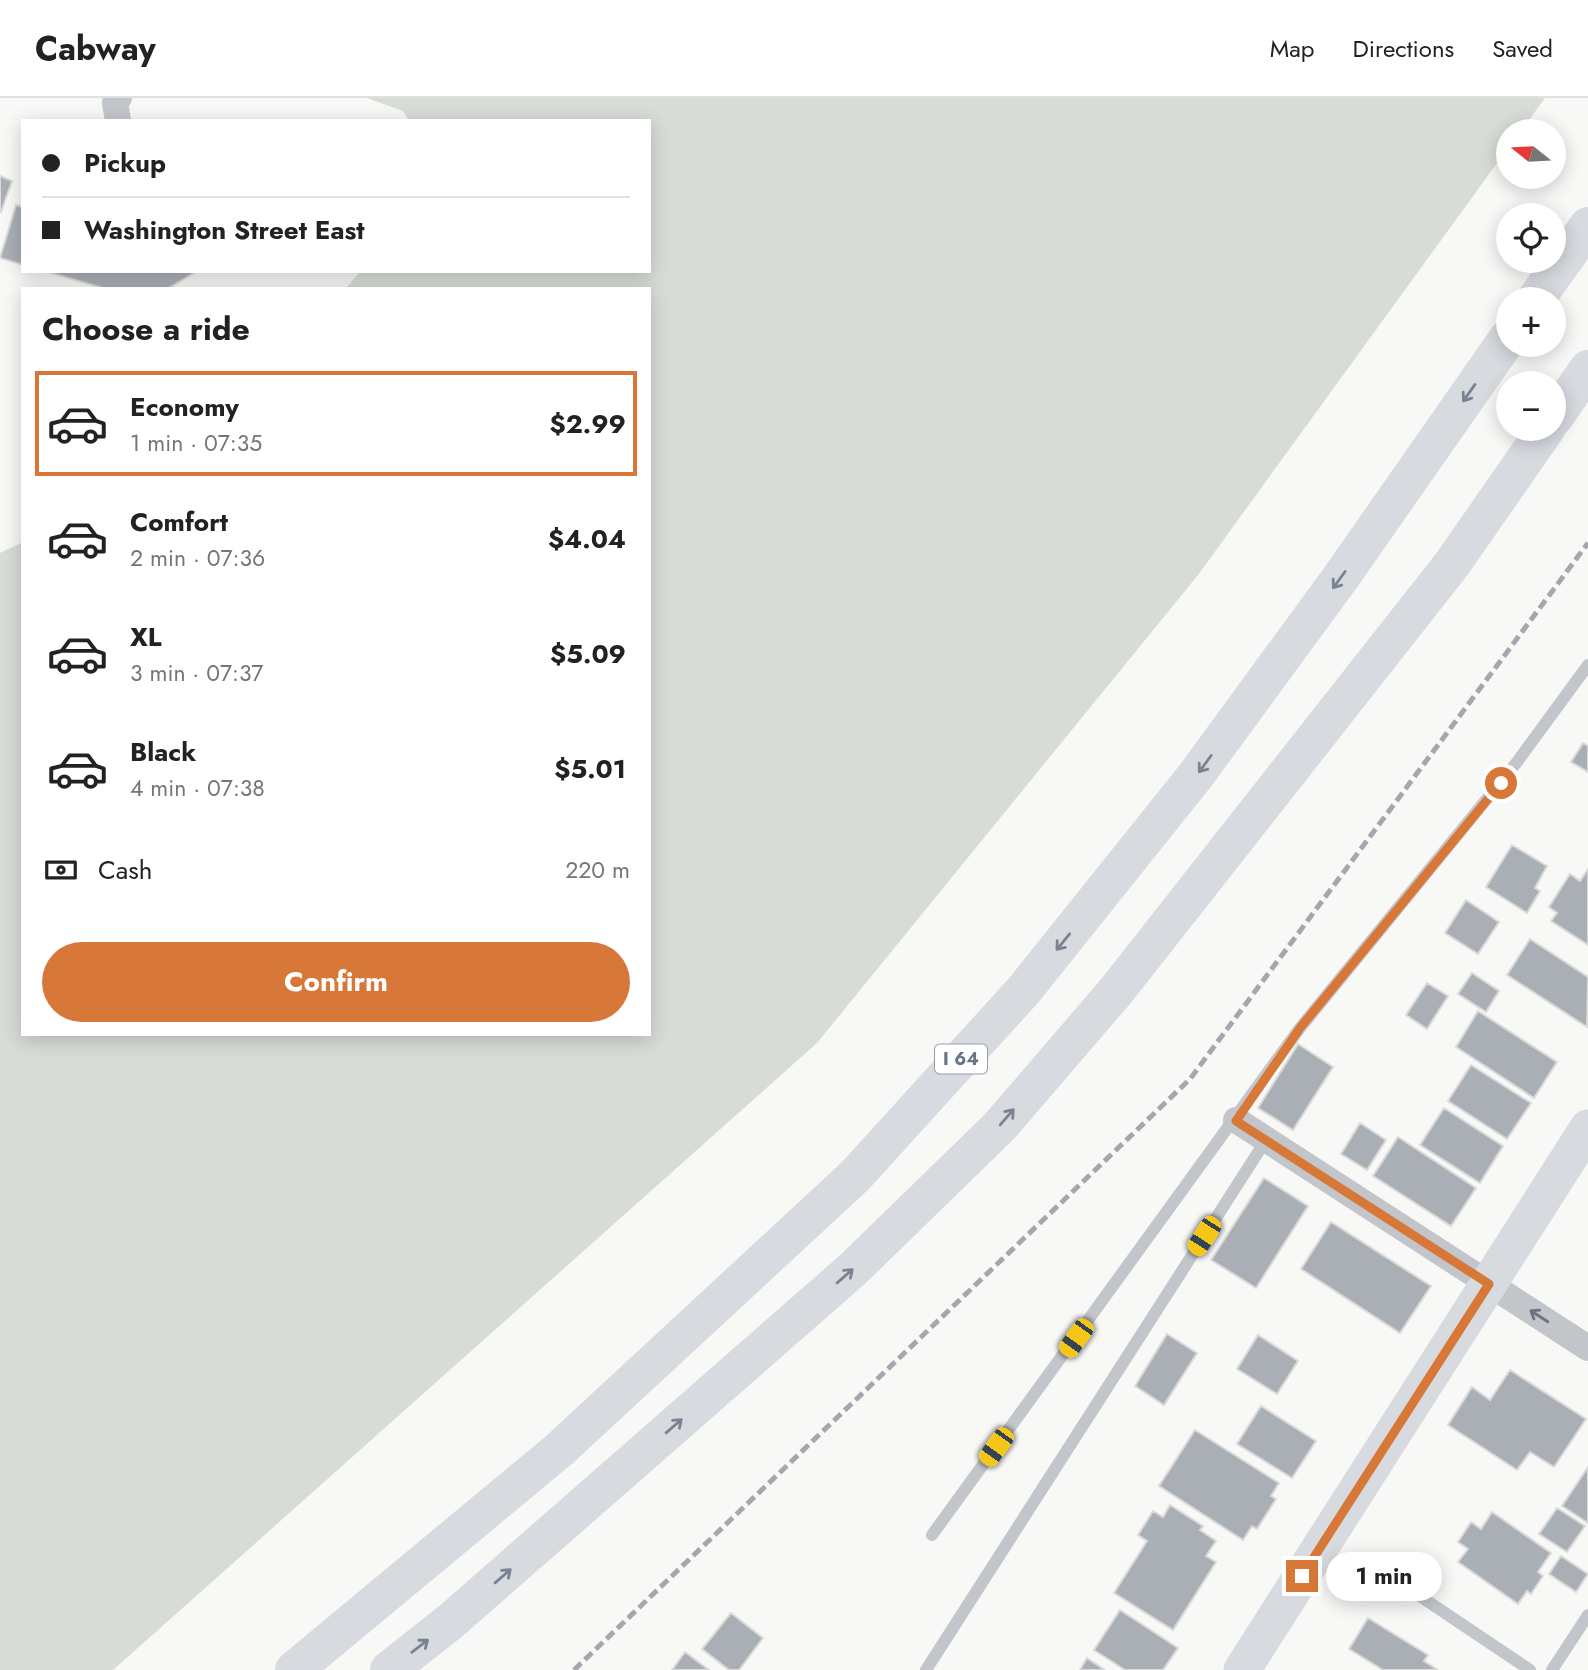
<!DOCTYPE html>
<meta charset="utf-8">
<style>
:root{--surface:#fff;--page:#f2f2f2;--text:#222;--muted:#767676;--line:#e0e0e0;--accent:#d77838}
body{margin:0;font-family:Jost,sans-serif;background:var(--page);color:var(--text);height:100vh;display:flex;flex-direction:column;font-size:26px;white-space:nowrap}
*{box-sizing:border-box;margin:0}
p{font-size:23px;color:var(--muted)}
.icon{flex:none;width:38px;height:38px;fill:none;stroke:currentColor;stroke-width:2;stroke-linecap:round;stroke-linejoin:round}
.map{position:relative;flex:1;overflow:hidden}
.side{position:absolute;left:21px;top:189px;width:630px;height:749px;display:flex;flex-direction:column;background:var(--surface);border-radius:0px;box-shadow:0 4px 18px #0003}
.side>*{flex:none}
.guide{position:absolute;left:21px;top:21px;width:630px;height:154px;border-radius:0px;box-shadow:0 4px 18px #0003;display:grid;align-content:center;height:154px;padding:0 21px;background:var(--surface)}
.needle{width:46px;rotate:288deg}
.tools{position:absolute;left:1496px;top:21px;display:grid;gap:14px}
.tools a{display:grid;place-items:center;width:70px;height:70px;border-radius:50%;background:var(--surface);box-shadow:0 4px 18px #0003;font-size:35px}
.end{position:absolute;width:32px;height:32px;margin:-16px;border:9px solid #d77838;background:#fff;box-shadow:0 0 0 4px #fff}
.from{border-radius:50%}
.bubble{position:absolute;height:49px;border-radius:24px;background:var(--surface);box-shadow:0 4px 18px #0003;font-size:23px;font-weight:700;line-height:49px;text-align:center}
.car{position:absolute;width:21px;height:42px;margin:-21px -10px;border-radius:9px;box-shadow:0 0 5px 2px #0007;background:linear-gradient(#f5c518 24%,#345 0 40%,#f5c518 0 76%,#345 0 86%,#f5c518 0)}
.guide b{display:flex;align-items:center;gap:24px;height:66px;font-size:26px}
.guide b+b{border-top:2px solid var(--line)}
.guide i{width:18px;height:18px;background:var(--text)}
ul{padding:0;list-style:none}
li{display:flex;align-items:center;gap:21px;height:105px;margin:0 14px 10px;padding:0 7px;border:4px solid transparent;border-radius:0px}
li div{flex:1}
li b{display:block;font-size:26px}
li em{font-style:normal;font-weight:700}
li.active{border-color:var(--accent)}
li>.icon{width:63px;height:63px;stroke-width:1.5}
h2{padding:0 21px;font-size:32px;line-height:84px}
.pay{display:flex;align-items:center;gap:18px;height:77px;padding:0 21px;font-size:26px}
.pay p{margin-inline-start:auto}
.action{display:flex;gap:14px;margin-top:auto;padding:14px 21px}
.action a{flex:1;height:80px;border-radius:42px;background:var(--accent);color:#fff;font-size:28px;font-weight:700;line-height:80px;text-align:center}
header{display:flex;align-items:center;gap:42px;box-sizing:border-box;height:98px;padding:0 35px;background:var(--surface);border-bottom:2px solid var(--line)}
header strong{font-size:33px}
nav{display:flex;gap:38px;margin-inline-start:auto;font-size:24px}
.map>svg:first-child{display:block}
.green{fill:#d7ddd6}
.building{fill:#aaafb6;stroke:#dadad8;stroke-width:2}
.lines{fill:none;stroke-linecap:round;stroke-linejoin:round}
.lane{stroke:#c2c5c9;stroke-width:12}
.street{stroke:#c2c5c9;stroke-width:26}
.secondary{stroke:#d7dadf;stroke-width:37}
.highway{stroke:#d7dadf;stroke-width:38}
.rail{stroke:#a4a8ae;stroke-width:5;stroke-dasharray:10 5;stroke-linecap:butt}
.oneway{stroke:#7a8392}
.oneway2{stroke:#6a7485}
.route{stroke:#d77838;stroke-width:9}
.labels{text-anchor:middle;stroke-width:7;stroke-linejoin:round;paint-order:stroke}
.shield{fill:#fff;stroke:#979eaa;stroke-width:2}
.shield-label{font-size:18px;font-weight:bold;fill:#6a7485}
</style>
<header>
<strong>Cabway</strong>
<nav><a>Map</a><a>Directions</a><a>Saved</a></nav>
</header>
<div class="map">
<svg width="1588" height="1572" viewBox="0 0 1588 1572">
<rect width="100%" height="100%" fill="#f8f8f6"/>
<path class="green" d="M367,0h1178l-24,33h-13v17l-310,427 -381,468 -704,627h-113v-1117l23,-11v492h626v-745h-304l16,-18h288v-150h-240l-6,-10z"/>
<path class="building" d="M0,78l12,5 -11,31h-1z
M16,107l7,2v58l-23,-7z
M45,173h152l-30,18h-61z
M1583,645l5,3v26l-17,-10z
M1512,747l35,21 -12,22 5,3 -13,22 -41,-26z
M1588,771v76l-37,-24 6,-8 -8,-6 21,-33 10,7z
M1466,802l33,22 -21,32 -33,-21z
M1530,841l58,38 -1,50 -80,-52z
M1472,875l27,18 -13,21 -28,-18z
M1427,885l21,13 -21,33 -21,-14z
M1478,913l79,51 -23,36 -78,-51z
M1298,946l35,23 -40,63 -35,-22z
M1471,967l60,38 -24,36 -59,-38z
M1444,1010l59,38 -23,37 -60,-38z
M1360,1025l26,17 -19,30 -26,-16z
M1398,1039l78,51 -25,38 -78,-50z
M1264,1080l44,28 -52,82 -45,-28z
M1331,1124l100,64 -31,47 -99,-64z
M1167,1236l30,19 -33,52 -29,-19z
M1258,1237l40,26 -21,33 -40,-25z
M1510,1272l76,49 -32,48 -24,-15 -13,18 -69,-45 24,-38 18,13z
M1261,1308l55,35 -24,37 -55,-34z
M1195,1332l84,53 -8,13 5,3 -19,30 -5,-3 -9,14 -84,-54z
M1588,1369v56l-26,-17z
M1170,1407l33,21 -3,4 16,11 -10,15 10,6 -43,68 -59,-37 33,-52 -9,-6 15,-24 10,6z
M1557,1410l28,18 -18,26 -28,-18z
M1492,1414l59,41 -13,19 5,4 -12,18 -4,-3 -9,13 -60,-42 10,-13 -10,-7 13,-20 10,7z
M1561,1458l27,18 -12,18 -27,-18z
M1120,1512l58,38 -15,22h-38l-31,-20z
M731,1515l32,25 -24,32h-10l-27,-21z
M1368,1520l60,37 -4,6 14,9h-55l-34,-21z
M685,1554l24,18h-37z
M1087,1560l18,12h-25z"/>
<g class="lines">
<path class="lane" d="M932,1437l368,-507 217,-266 71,-97
M1378,1470l152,102
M926,1572l340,-530
M1552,1572l36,-55"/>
<path class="street" d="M118,23l-3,-18 4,-5
M1236,1022l352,228"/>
<path class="secondary" d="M1242,1572l346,-542"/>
<path class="highway" d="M1536,201l52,-73
M1554,320l34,-49
M294,1572l265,-220 296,-274 169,-186 172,-215 145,-198 167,-239
M389,1572l62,-49 401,-351 148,-144 116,-135 336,-427 94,-135"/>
<path class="rail" d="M574,1572l616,-591 398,-536"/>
</g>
<defs><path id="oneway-shaft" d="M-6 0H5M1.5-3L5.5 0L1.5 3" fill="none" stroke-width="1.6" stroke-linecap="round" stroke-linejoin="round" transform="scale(1.75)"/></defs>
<g class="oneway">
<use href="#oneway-shaft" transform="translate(1469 295) rotate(125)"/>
<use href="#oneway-shaft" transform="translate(1339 482) rotate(126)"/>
<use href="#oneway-shaft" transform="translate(1205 666) rotate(126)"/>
<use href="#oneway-shaft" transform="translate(1063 844) rotate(129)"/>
<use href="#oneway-shaft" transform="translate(1007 1019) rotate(-49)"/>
<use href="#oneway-shaft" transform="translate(845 1178) rotate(-41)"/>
<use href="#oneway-shaft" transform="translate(674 1328) rotate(-41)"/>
<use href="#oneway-shaft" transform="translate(503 1478) rotate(-41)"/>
<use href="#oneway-shaft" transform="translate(420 1548) rotate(-38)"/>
</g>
<use class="oneway2" href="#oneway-shaft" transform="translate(1539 1218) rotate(-147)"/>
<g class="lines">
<path class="route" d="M1302,1478l187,-292 -253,-163 64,-93 201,-245"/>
</g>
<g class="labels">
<rect class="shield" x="935" y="946.5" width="52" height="29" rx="5"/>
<g class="shield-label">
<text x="961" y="967">I 64</text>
</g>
</g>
</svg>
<div class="tools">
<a><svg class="needle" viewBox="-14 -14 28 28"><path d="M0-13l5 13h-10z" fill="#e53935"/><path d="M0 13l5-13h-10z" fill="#767676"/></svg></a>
<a><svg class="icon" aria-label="locate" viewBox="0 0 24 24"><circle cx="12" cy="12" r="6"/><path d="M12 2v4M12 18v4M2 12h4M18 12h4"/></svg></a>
<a>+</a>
<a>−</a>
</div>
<i class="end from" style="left:1501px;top:685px"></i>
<i class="end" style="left:1302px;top:1478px"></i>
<div class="bubble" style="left:1326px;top:1454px;width:116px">1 min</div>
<i class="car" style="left:1204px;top:1138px;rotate:213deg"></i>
<i class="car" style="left:1076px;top:1240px;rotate:216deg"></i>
<i class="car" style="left:996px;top:1349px;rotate:216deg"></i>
<div class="guide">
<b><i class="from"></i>Pickup</b>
<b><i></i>Washington Street East</b>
</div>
<section class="side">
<h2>Choose a ride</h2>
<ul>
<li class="active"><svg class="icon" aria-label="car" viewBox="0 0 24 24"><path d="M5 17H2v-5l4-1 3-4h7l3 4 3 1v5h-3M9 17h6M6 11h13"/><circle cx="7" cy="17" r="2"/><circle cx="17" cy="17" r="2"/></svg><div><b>Economy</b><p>1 min · 07:35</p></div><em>$2.99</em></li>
<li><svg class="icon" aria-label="car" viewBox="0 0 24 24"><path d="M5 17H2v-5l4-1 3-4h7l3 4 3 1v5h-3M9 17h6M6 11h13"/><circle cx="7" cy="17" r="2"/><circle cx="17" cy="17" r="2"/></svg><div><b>Comfort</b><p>2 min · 07:36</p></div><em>$4.04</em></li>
<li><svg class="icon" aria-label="car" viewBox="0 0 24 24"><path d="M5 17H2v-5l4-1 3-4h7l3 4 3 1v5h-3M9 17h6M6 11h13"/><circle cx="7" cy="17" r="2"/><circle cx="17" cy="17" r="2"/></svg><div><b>XL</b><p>3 min · 07:37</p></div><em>$5.09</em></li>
<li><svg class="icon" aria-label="car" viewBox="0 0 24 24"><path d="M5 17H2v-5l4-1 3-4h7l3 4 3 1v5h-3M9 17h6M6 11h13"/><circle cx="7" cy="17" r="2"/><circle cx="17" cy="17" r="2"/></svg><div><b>Black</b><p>4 min · 07:38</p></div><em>$5.01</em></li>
</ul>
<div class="pay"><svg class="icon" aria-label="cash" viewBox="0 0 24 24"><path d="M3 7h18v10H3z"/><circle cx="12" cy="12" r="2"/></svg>Cash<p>220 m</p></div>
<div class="action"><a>Confirm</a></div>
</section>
</div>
